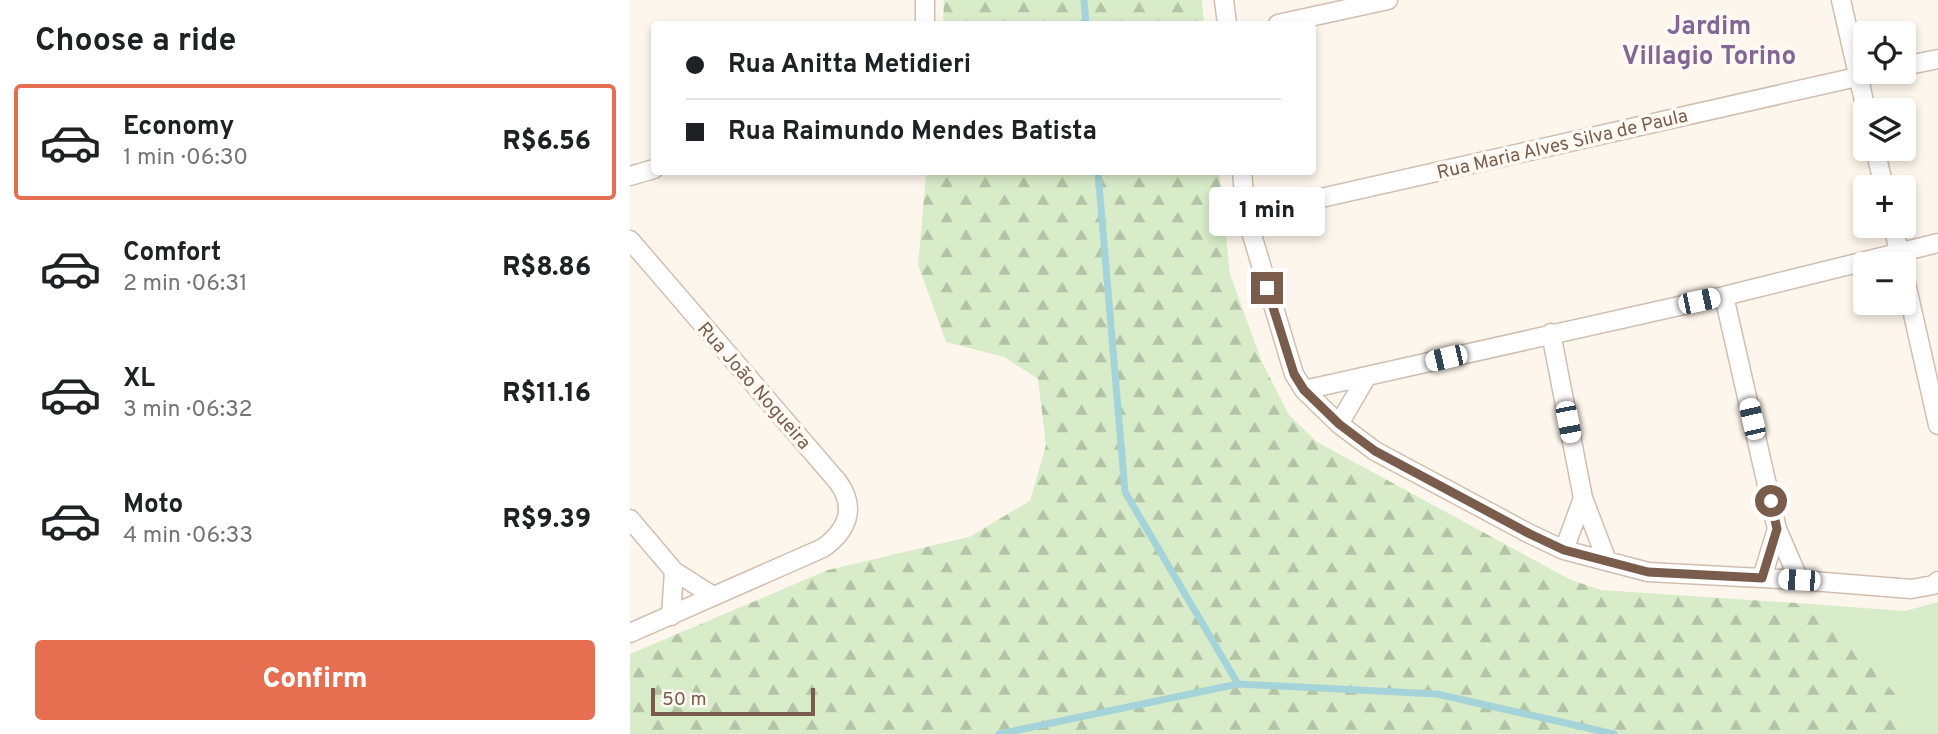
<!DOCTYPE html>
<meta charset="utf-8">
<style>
:root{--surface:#fff;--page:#f2f2f2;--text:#202124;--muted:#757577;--line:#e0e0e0;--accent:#e76f51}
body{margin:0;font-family:Overpass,sans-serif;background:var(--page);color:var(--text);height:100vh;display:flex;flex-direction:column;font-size:26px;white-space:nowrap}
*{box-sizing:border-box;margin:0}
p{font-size:23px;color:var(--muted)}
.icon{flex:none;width:38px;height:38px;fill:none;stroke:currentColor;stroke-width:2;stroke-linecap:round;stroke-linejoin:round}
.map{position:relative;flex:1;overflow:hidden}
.details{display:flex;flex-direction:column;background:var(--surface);width:630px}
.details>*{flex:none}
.banner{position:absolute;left:21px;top:21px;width:665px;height:154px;border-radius:7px;box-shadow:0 4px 10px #0003;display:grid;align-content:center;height:154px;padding:0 35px;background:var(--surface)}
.controls{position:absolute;left:1223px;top:21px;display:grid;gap:14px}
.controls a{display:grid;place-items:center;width:63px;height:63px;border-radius:7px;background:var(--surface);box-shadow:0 4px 10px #0003;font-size:35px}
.scale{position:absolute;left:21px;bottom:18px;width:164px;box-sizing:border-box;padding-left:7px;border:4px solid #7a5c4d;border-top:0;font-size:19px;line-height:24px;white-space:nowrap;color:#7a5c4d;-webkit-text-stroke:5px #fffaf3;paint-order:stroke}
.end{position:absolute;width:32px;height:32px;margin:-16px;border:9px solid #7a5c4d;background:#fff;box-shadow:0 0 0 4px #fff}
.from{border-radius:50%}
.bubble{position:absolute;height:49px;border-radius:7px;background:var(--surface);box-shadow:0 4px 10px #0003;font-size:23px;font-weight:800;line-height:49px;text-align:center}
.car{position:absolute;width:21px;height:42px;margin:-21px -10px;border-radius:9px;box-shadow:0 0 5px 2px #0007;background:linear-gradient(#fff 24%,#345 0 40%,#fff 0 76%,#345 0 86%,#fff 0)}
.banner b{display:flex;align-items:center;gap:24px;height:66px;font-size:26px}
.banner b+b{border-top:2px solid var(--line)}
.banner i{width:18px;height:18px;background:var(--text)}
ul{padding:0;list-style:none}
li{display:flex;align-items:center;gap:21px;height:116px;margin:0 14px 10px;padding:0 21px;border:4px solid transparent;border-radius:7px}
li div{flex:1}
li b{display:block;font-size:26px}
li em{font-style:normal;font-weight:800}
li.current{border-color:var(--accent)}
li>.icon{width:63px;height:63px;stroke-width:1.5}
h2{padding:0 35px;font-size:32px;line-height:84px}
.action{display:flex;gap:14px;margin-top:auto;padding:14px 35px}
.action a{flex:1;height:80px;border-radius:7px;background:var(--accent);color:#fff;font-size:28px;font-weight:800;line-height:80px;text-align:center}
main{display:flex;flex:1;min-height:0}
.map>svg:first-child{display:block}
.forest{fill:url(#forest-firs)}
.green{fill:#d8ecc9}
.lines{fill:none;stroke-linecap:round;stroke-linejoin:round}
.stream{stroke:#a5d3da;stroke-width:7}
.minor-casing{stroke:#d1beb0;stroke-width:21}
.minor{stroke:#fff;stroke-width:18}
.route{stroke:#7a5c4d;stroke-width:9}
.labels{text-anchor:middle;stroke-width:7;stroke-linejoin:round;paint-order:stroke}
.street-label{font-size:19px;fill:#7a5c4d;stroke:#fffaf3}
.district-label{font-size:26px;font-weight:bold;fill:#846695;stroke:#fffaf3}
</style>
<main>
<section class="details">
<h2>Choose a ride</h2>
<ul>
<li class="current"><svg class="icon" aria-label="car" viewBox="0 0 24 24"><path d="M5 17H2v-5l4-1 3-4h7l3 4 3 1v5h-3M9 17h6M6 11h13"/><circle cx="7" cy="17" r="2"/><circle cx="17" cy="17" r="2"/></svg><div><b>Economy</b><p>1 min · 06:30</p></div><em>R$6.56</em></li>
<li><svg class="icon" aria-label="car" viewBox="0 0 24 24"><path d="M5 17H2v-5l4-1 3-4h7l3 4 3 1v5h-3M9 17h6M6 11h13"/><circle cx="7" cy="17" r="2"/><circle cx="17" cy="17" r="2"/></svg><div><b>Comfort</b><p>2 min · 06:31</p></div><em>R$8.86</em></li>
<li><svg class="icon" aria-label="car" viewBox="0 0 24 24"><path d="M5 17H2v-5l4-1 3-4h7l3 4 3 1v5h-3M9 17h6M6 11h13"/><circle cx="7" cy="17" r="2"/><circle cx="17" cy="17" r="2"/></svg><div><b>XL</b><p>3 min · 06:32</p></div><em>R$11.16</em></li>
<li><svg class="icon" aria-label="car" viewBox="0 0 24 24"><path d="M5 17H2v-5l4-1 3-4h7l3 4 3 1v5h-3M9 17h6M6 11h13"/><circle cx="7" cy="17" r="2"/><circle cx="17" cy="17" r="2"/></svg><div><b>Moto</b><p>4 min · 06:33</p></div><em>R$9.39</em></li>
</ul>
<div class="action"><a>Confirm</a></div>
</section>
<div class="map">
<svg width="1308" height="734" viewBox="0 0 1308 734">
<defs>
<pattern id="forest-firs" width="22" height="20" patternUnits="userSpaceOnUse" patternTransform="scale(1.75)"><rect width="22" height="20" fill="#d8ecc9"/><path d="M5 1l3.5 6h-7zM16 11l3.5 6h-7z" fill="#b4c2a5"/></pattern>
</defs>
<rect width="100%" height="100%" fill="#fdf6ec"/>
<path class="forest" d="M314,0h258l2,24h-261z
M289,172h300l11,102 32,88 27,53 28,27 254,138 30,10 195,13 55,38 45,53 6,40h-1272v-80l198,-84 141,-33 61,-36 16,-56 -8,-66 -34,-22 -58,-15 -28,-77 8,-90z"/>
<path class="green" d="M1308,602v132h-36l-7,-40 -44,-53 -55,-38 109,8z"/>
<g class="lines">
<path class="stream" d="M454,0l2,24
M468,172l27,320 113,192
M369,734l239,-50 199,10 177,40"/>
<g class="minor-casing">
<path id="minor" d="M594,0l3,24
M1211,0l25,110
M295,24v-24
M648,24l110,-24
M1274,66l34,-7
M1245,149l9,38
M612,172l4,43 48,159 10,16 35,34 36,27 155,83 34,16 84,22 151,8 112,9 22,-4 5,-4
M0,176l24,-7
M616,215l633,-143
M1263,226l9,38
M0,240l208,242c19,26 9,49 -15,66l-193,85
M1274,274l34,151
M1094,296l53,233
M921,333l32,165
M737,376l357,-80 214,-53
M674,390l63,-14 -28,48
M0,519l44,52
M934,550l19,-52 24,63
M1132,578l15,-49 22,51
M41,616l3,-45 39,25"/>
</g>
<use href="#minor" class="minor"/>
</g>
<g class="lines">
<path class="route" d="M637,288l27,86 10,16 35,34 36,27 155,83 34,16 84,22 114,6 15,-49 -6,-28"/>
</g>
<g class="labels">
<g class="street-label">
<text transform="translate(932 143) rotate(-13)" y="7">Rua Maria Alves Silva de Paula</text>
<text transform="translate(125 385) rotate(49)" y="7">Rua João Nogueira</text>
</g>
<g class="district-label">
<text x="1079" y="34">Jardim<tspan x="1079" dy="30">Villagio Torino</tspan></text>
</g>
</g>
</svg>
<div class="controls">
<a><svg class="icon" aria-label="locate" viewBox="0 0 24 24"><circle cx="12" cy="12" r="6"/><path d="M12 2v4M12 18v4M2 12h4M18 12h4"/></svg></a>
<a><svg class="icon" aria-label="layers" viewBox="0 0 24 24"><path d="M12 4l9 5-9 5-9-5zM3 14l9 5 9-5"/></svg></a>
<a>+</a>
<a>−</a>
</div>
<div class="scale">50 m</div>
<i class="end from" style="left:1141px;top:501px"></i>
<i class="end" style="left:637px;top:288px"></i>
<div class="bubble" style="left:579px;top:187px;width:116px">1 min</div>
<i class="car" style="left:1069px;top:301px;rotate:78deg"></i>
<i class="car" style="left:816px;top:358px;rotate:257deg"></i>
<i class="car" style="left:1122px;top:419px;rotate:347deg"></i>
<i class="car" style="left:938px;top:422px;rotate:169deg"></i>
<i class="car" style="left:1169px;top:580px;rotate:273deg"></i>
<div class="banner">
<b><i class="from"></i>Rua Anitta Metidieri</b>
<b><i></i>Rua Raimundo Mendes Batista</b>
</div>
</div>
</main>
